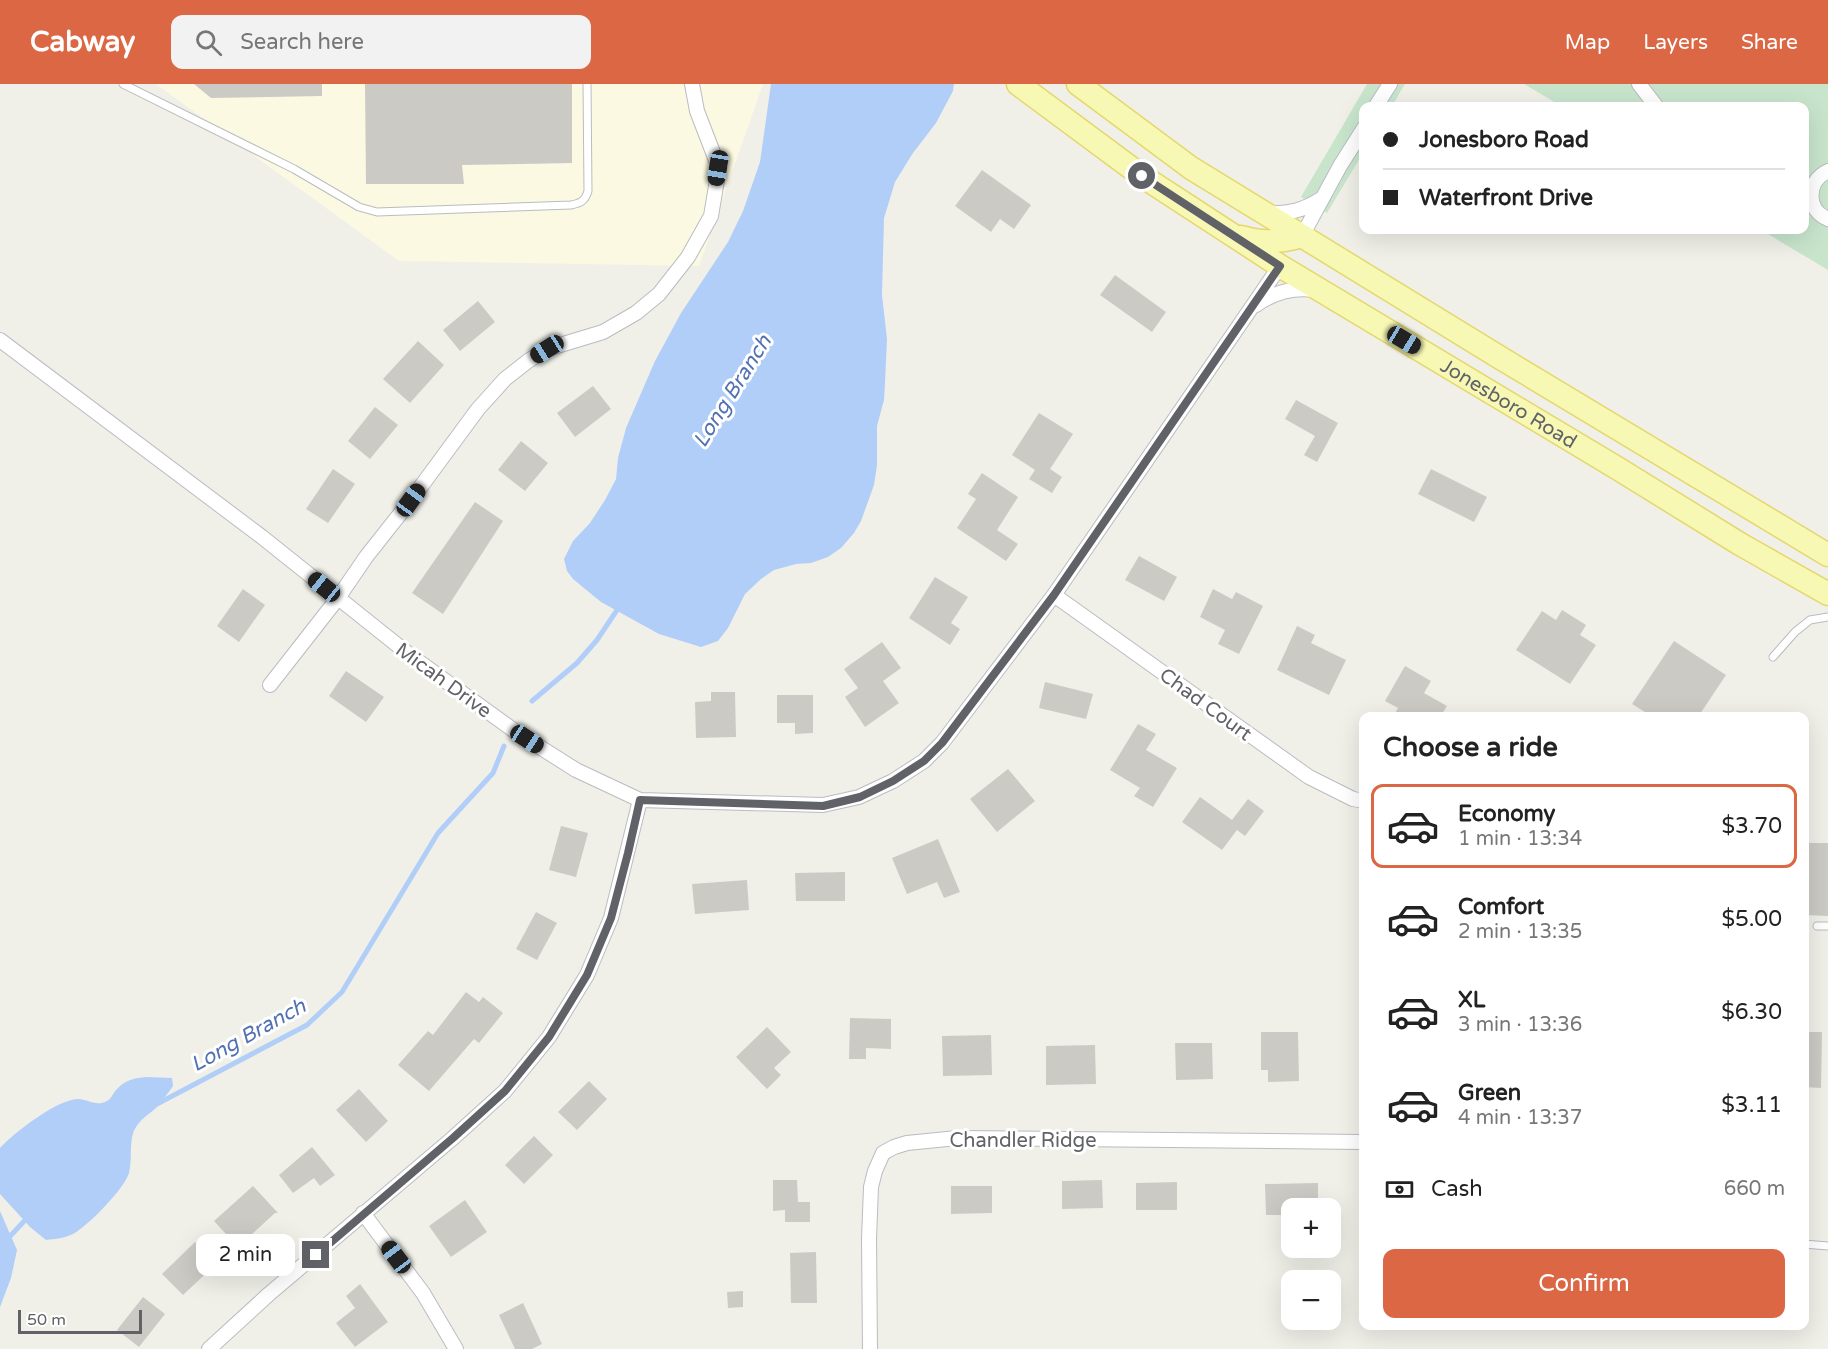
<!DOCTYPE html>
<meta charset="utf-8">
<style>
:root{--surface:#fff;--page:#f2f2f2;--text:#222;--muted:#767676;--line:#e0e0e0;--accent:#db6744}
body{margin:0;font-family:"Varela Round",sans-serif;background:var(--page);color:var(--text);height:100vh;display:flex;flex-direction:column;font-size:22px;white-space:nowrap}
*{box-sizing:border-box;margin:0}
p{font-size:20px;color:var(--muted)}
.icon{flex:none;width:33px;height:33px;fill:none;stroke:currentColor;stroke-width:2;stroke-linecap:round;stroke-linejoin:round}
.map{position:relative;flex:1;overflow:hidden}
.panel{position:absolute;left:1359px;top:628px;width:450px;height:618px;display:flex;flex-direction:column;background:var(--surface);border-radius:12px;box-shadow:0 6px 24px #0002}
.panel>*{flex:none}
.hud{position:absolute;left:1359px;top:18px;width:450px;height:132px;border-radius:12px;box-shadow:0 6px 24px #0002;display:grid;align-content:center;height:132px;padding:0 24px;background:var(--surface)}
.buttons{position:absolute;left:1281px;top:1114px;display:grid;gap:12px}
.buttons a{display:grid;place-items:center;width:60px;height:60px;border-radius:12px;background:var(--surface);box-shadow:0 6px 24px #0002;font-size:30px}
.scale{position:absolute;left:18px;bottom:15px;width:124px;box-sizing:border-box;padding-left:6px;border:3px solid #606267;border-top:0;font-size:16px;line-height:21px;white-space:nowrap;color:#606267;-webkit-text-stroke:4px #fff;paint-order:stroke}
.end{position:absolute;width:27px;height:27px;margin:-14px;border:8px solid #606267;background:#fff;box-shadow:0 0 0 3px #fff}
.from{border-radius:50%}
.bubble{position:absolute;height:42px;border-radius:12px;background:var(--surface);box-shadow:0 6px 24px #0002;font-size:20px;font-weight:600;line-height:42px;text-align:center}
.car{position:absolute;width:18px;height:36px;margin:-18px -9px;border-radius:8px;box-shadow:0 0 4px 2px #0007;background:linear-gradient(#222 24%,#8ab4d8 0 40%,#222 0 76%,#8ab4d8 0 86%,#222 0)}
.hud b{display:flex;align-items:center;gap:21px;height:57px;font-size:22px}
.hud b+b{border-top:2px solid var(--line)}
.hud i{width:15px;height:15px;background:var(--text)}
ul{padding:0;list-style:none}
li{display:flex;align-items:center;gap:18px;height:84px;margin:0 12px 9px;padding:0 12px;border:3px solid transparent;border-radius:12px}
li div{flex:1}
li b{display:block;font-size:22px}
li em{font-style:normal;font-weight:600}
li.selected{border-color:var(--accent)}
li>.icon{width:54px;height:54px;stroke-width:1.5}
h2{padding:0 24px;font-size:27px;line-height:72px}
.pay{display:flex;align-items:center;gap:15px;height:66px;padding:0 24px;font-size:22px}
.pay p{margin-inline-start:auto}
.action{display:flex;gap:12px;margin-top:auto;padding:12px 24px}
.action a{flex:1;height:69px;border-radius:12px;background:var(--accent);color:#fff;font-size:24px;font-weight:600;line-height:69px;text-align:center}
header{display:flex;align-items:center;gap:36px;box-sizing:border-box;height:84px;padding:0 30px;background:var(--accent);color:#fff}
header strong{font-size:28px}
nav{display:flex;gap:33px;margin-inline-start:auto;font-size:21px}
.search{width:420px;height:54px;background:var(--page);display:flex;align-items:center;gap:15px;box-sizing:border-box;padding:0 21px;border-radius:12px;color:var(--muted);font-size:22px}
.map>svg:first-child{display:block}
.commercial{fill:#fbf9e2}
.green{fill:#c8e5cc}
.water{fill:#b1cef8}
.lines{fill:none;stroke-linecap:round;stroke-linejoin:round}
.stream{stroke:#b1cef8;stroke-width:5}
.building{fill:#cccac5}
.service-casing{stroke:#babcc0;stroke-width:9}
.minor-casing{stroke:#babcc0;stroke-width:16}
.primary-casing{stroke:#e6d76c;stroke-width:25}
.service{stroke:#fff;stroke-width:7}
.minor{stroke:#fff;stroke-width:14}
.primary{stroke:#f8f8b5;stroke-width:22}
.route{stroke:#606267;stroke-width:8}
.labels{text-anchor:middle;stroke-width:6;stroke-linejoin:round;paint-order:stroke}
.street-label{font-size:20px;fill:#606267;stroke:#fff}
.water-label{font-size:21px;font-style:italic;fill:#5171b2;stroke:#fff}
</style>
<header>
<strong>Cabway</strong>
<div class="search"><svg class="icon" aria-label="search" viewBox="0 0 24 24"><circle cx="10" cy="10" r="6"/><path d="M15 15l6 6"/></svg>Search here</div>
<nav><a>Map</a><a>Layers</a><a>Share</a></nav>
</header>
<div class="map">
<svg width="1828" height="1265" viewBox="0 0 1828 1265">
<rect width="100%" height="100%" fill="#f0f0e9"/>
<path class="commercial" d="M156,0h607l-64,182 -300,-5z"/>
<path class="green" d="M1367,0h38l-13,22h-28l-1,47 -36,60 -26,-16z
M1524,0h304v186l-67,-40h43v-124h-243z"/>
<path class="water" d="M771,0h183l-1,7 -17,32 -23,30 -18,29 -11,36 -2,77 5,44 -2,44 -1,17 -7,26v39l-3,20 -13,36 -7,12 -13,15 -13,9 -17,6 -15,1 -22,6 -13,9 -16,15 -17,34 -10,13 -17,6 -42,-13 -58,-32 -28,-23 -6,-8 -3,-12 9,-18 17,-18 15,-23 11,-21 2,-21 8,-30 29,-67 26,-48 47,-71 15,-31 17,-49z
M146,993l26,1 1,8c-5,7 -11,15 -17,22 -7,6 -15,11 -20,19 -8,13 -3,31 -7,46 -5,16 -41,53 -56,61 -8,4 -18,5 -27,6l-16,-13 -30,-33v-46c15,-16 56,-48 78,-49 9,0 17,7 27,3 7,-3 7,-8 12,-13 8,-9 18,-11 29,-12z
M0,1127l17,39 -6,28 -11,29z"/>
<g class="lines">
<path class="stream" d="M532,617l45,-38 20,-23 22,-33
M157,1020l150,-79 35,-33 96,-159 55,-60 11,-27
M0,1163l28,-30"/>
</g>
<path class="building" d="M194,0h128v12l-111,2z
M365,0h207v79l-110,2 2,19h-98z
M982,86l49,35 -17,24 -14,-10 -9,13 -36,-26z
M1115,191l51,37 -14,20 -52,-37z
M478,217l17,21 -35,29 -17,-21z
M418,257l26,24 -34,38 -27,-24z
M593,302l18,23 -36,28 -18,-24z
M1296,316l42,23 -21,39 -13,-7 11,-19 -30,-17z
M375,323l23,18 -28,34 -22,-18z
M1039,329l34,21 -23,35 12,8 -10,16 -23,-14 6,-9 -23,-15z
M521,357l27,22 -23,28 -27,-21z
M333,385l22,15 -27,39 -22,-14z
M1431,385l56,28 -13,25 -56,-28z
M982,389l36,24 -21,33 21,14 -12,17 -49,-33 19,-29 -8,-5z
M475,418l28,19 -60,93 -31,-21z
M1139,472l38,21 -13,24 -39,-21z
M935,493l33,20 -17,26 9,6 -10,16 -41,-27z
M243,505l22,16 -26,37 -22,-16z
M1213,505l19,10 4,-7 27,14 -24,48 -21,-10 7,-14 -25,-13z
M1562,526l24,15 -6,10 16,10 -26,39 -54,-34 26,-39 14,9z
M1297,542l18,9 -4,8 35,17 -17,35 -52,-25z
M1674,557l52,34 -28,42h-45l-21,-13z
M882,558l19,26 -18,13 16,22 -34,24 -20,-30 13,-9 -14,-19z
M1405,582l26,15 -7,12 23,13 -7,11h-47l5,-9 -13,-7z
M346,587l38,26 -18,25 -37,-26z
M1045,598l48,12 -7,25 -47,-11z
M711,608h24l1,45 -40,1 -1,-36 16,-1z
M777,611h36v38l-18,1v-11h-18z
M1138,640l18,10 -10,16 31,18 -24,39 -19,-11 6,-8 -30,-18z
M1008,685l27,32 -38,31 -27,-33z
M1200,713l32,23 16,-21 16,12 -19,25 -8,-6 -15,20 -40,-28z
M561,742l27,7 -12,44 -27,-7z
M938,755l22,53 -16,6 -7,-16 -30,12 -15,-36z
M1804,759h24v73l-24,-1z
M845,788v29h-49l-1,-28z
M747,796l2,30 -54,4 -3,-30z
M536,828l21,11 -20,37 -21,-11z
M466,908l13,10 4,-5 20,16 -24,30 -5,-4 -45,52 -31,-26 30,-34 5,4z
M850,934l41,1v30l-25,-1v11h-17z
M767,943l24,25 -17,16 7,7 -14,14 -31,-32z
M1261,948h37l1,49 -31,1v-12h-7z
M1804,948h18l-1,56 -17,-1z
M991,951l1,40 -49,1 -1,-40z
M1175,959h37l1,36 -37,1z
M1095,961l1,39 -50,1v-39z
M589,997l18,18 -30,31 -19,-18z
M359,1005l29,32 -22,21 -30,-32z
M534,1052l19,19 -29,29 -19,-19z
M312,1063l23,28 -15,11 -6,-8 -21,15 -14,-18z
M773,1096h24l1,22h12v20h-25v-12l-12,1z
M1102,1096l1,28 -41,1v-28z
M1177,1098v28h-41v-27z
M1318,1099v26h-26v6h-26l-1,-31z
M253,1102l25,27h-3l-37,34 -24,-26z
M951,1102h41v27l-41,1z
M465,1116l22,32 -36,25 -22,-31z
M195,1158l21,22 -33,31 -21,-21z
M816,1168l1,51h-26l-1,-50z
M360,1200l28,38 -33,25 -19,-24 19,-15 -9,-12z
M743,1207v16l-15,1 -1,-16z
M143,1213l22,17 -26,33 -22,-17z
M523,1219l19,41 -10,5h-17l-16,-34z"/>
<g class="lines">
<g class="service-casing">
<path id="service" d="M123,0l171,85 65,38 18,5 194,-7c10,-2 14,-4 17,-14l-1,-107
M1773,573l22,-25 15,-12 18,-3
M1817,842h11
M1804,1160l24,2"/>
</g>
<g class="minor-casing">
<path id="minor" d="M1639,0l17,22
M1376,22l14,-22
M1828,87c-22,10 -22,39 0,48
M1269,129c20,1 35,-3 52,-14
M1302,152l38,-70 24,-38
M1256,221c18,-13 37,-18 59,-15
M0,256l262,197 149,119 105,76 60,38 64,30 183,5 36,-8 34,-16 31,-20 18,-18 112,-148 226,-329
M1054,511l255,182 44,22 11,2
M270,601l68,-87 28,-41 45,-57 67,-91 27,-30 23,-18 19,-12 56,-17 33,-19 23,-19 29,-37 23,-41 8,-48 -22,-57 -5,-27
M363,1129l60,80 33,56
M209,1265l60,-55 184,-156 52,-47 44,-54 38,-62 24,-57 29,-118
M870,1265l-1,-110 2,-52 4,-16 8,-18 11,-6 13,-4 50,-5 407,4"/>
</g>
<g class="primary-casing">
<g id="primary">
<path id="s1" d="M1018,0l124,92 138,90 337,202 123,76 88,50"/>
<path d="M1078,0l113,84 308,189 329,198"/>
<path d="M1241,153c19,6 41,5 61,-1"/>
</g>
</g>
<use href="#service" class="service"/>
<use href="#minor" class="minor"/>
<use href="#primary" class="primary"/>
</g>
<g class="lines">
<path class="route" d="M316,1171l137,-117 52,-47 44,-54 38,-62 24,-57 17,-65 12,-53 183,6 37,-9 33,-16 31,-20 18,-18 112,-148 226,-329 -138,-90"/>
</g>
<g class="labels">
<g class="street-label">
<text dy="7" stroke="none"><textPath href="#s1" startOffset="586">Jonesboro Road</textPath></text>
<text transform="translate(444 596) rotate(36)" y="7">Micah Drive</text>
<text transform="translate(1206 620) rotate(36)" y="7">Chad Court</text>
<text x="1023" y="1063">Chandler Ridge</text>
</g>
<g class="water-label">
<text transform="translate(732 307) rotate(-58)" y="7">Long Branch</text>
<text transform="translate(248 951) rotate(-29)" y="7">Long Branch</text>
</g>
</g>
</svg>
<div class="buttons">
<a>+</a>
<a>−</a>
</div>
<div class="scale">50 m</div>
<i class="end from" style="left:1142px;top:92px"></i>
<i class="end" style="left:316px;top:1171px"></i>
<div class="bubble" style="left:196px;top:1150px;width:99px">2 min</div>
<i class="car" style="left:718px;top:84px;rotate:189deg"></i>
<i class="car" style="left:1404px;top:256px;rotate:121deg"></i>
<i class="car" style="left:547px;top:265px;rotate:238deg"></i>
<i class="car" style="left:411px;top:416px;rotate:36deg"></i>
<i class="car" style="left:324px;top:503px;rotate:309deg"></i>
<i class="car" style="left:527px;top:655px;rotate:123deg"></i>
<i class="car" style="left:396px;top:1173px;rotate:323deg"></i>
<div class="hud">
<b><i class="from"></i>Jonesboro Road</b>
<b><i></i>Waterfront Drive</b>
</div>
<section class="panel">
<h2>Choose a ride</h2>
<ul>
<li class="selected"><svg class="icon" aria-label="car" viewBox="0 0 24 24"><path d="M5 17H2v-5l4-1 3-4h7l3 4 3 1v5h-3M9 17h6M6 11h13"/><circle cx="7" cy="17" r="2"/><circle cx="17" cy="17" r="2"/></svg><div><b>Economy</b><p>1 min · 13:34</p></div><em>$3.70</em></li>
<li><svg class="icon" aria-label="car" viewBox="0 0 24 24"><path d="M5 17H2v-5l4-1 3-4h7l3 4 3 1v5h-3M9 17h6M6 11h13"/><circle cx="7" cy="17" r="2"/><circle cx="17" cy="17" r="2"/></svg><div><b>Comfort</b><p>2 min · 13:35</p></div><em>$5.00</em></li>
<li><svg class="icon" aria-label="car" viewBox="0 0 24 24"><path d="M5 17H2v-5l4-1 3-4h7l3 4 3 1v5h-3M9 17h6M6 11h13"/><circle cx="7" cy="17" r="2"/><circle cx="17" cy="17" r="2"/></svg><div><b>XL</b><p>3 min · 13:36</p></div><em>$6.30</em></li>
<li><svg class="icon" aria-label="car" viewBox="0 0 24 24"><path d="M5 17H2v-5l4-1 3-4h7l3 4 3 1v5h-3M9 17h6M6 11h13"/><circle cx="7" cy="17" r="2"/><circle cx="17" cy="17" r="2"/></svg><div><b>Green</b><p>4 min · 13:37</p></div><em>$3.11</em></li>
</ul>
<div class="pay"><svg class="icon" aria-label="cash" viewBox="0 0 24 24"><path d="M3 7h18v10H3z"/><circle cx="12" cy="12" r="2"/></svg>Cash<p>660 m</p></div>
<div class="action"><a>Confirm</a></div>
</section>
</div>
